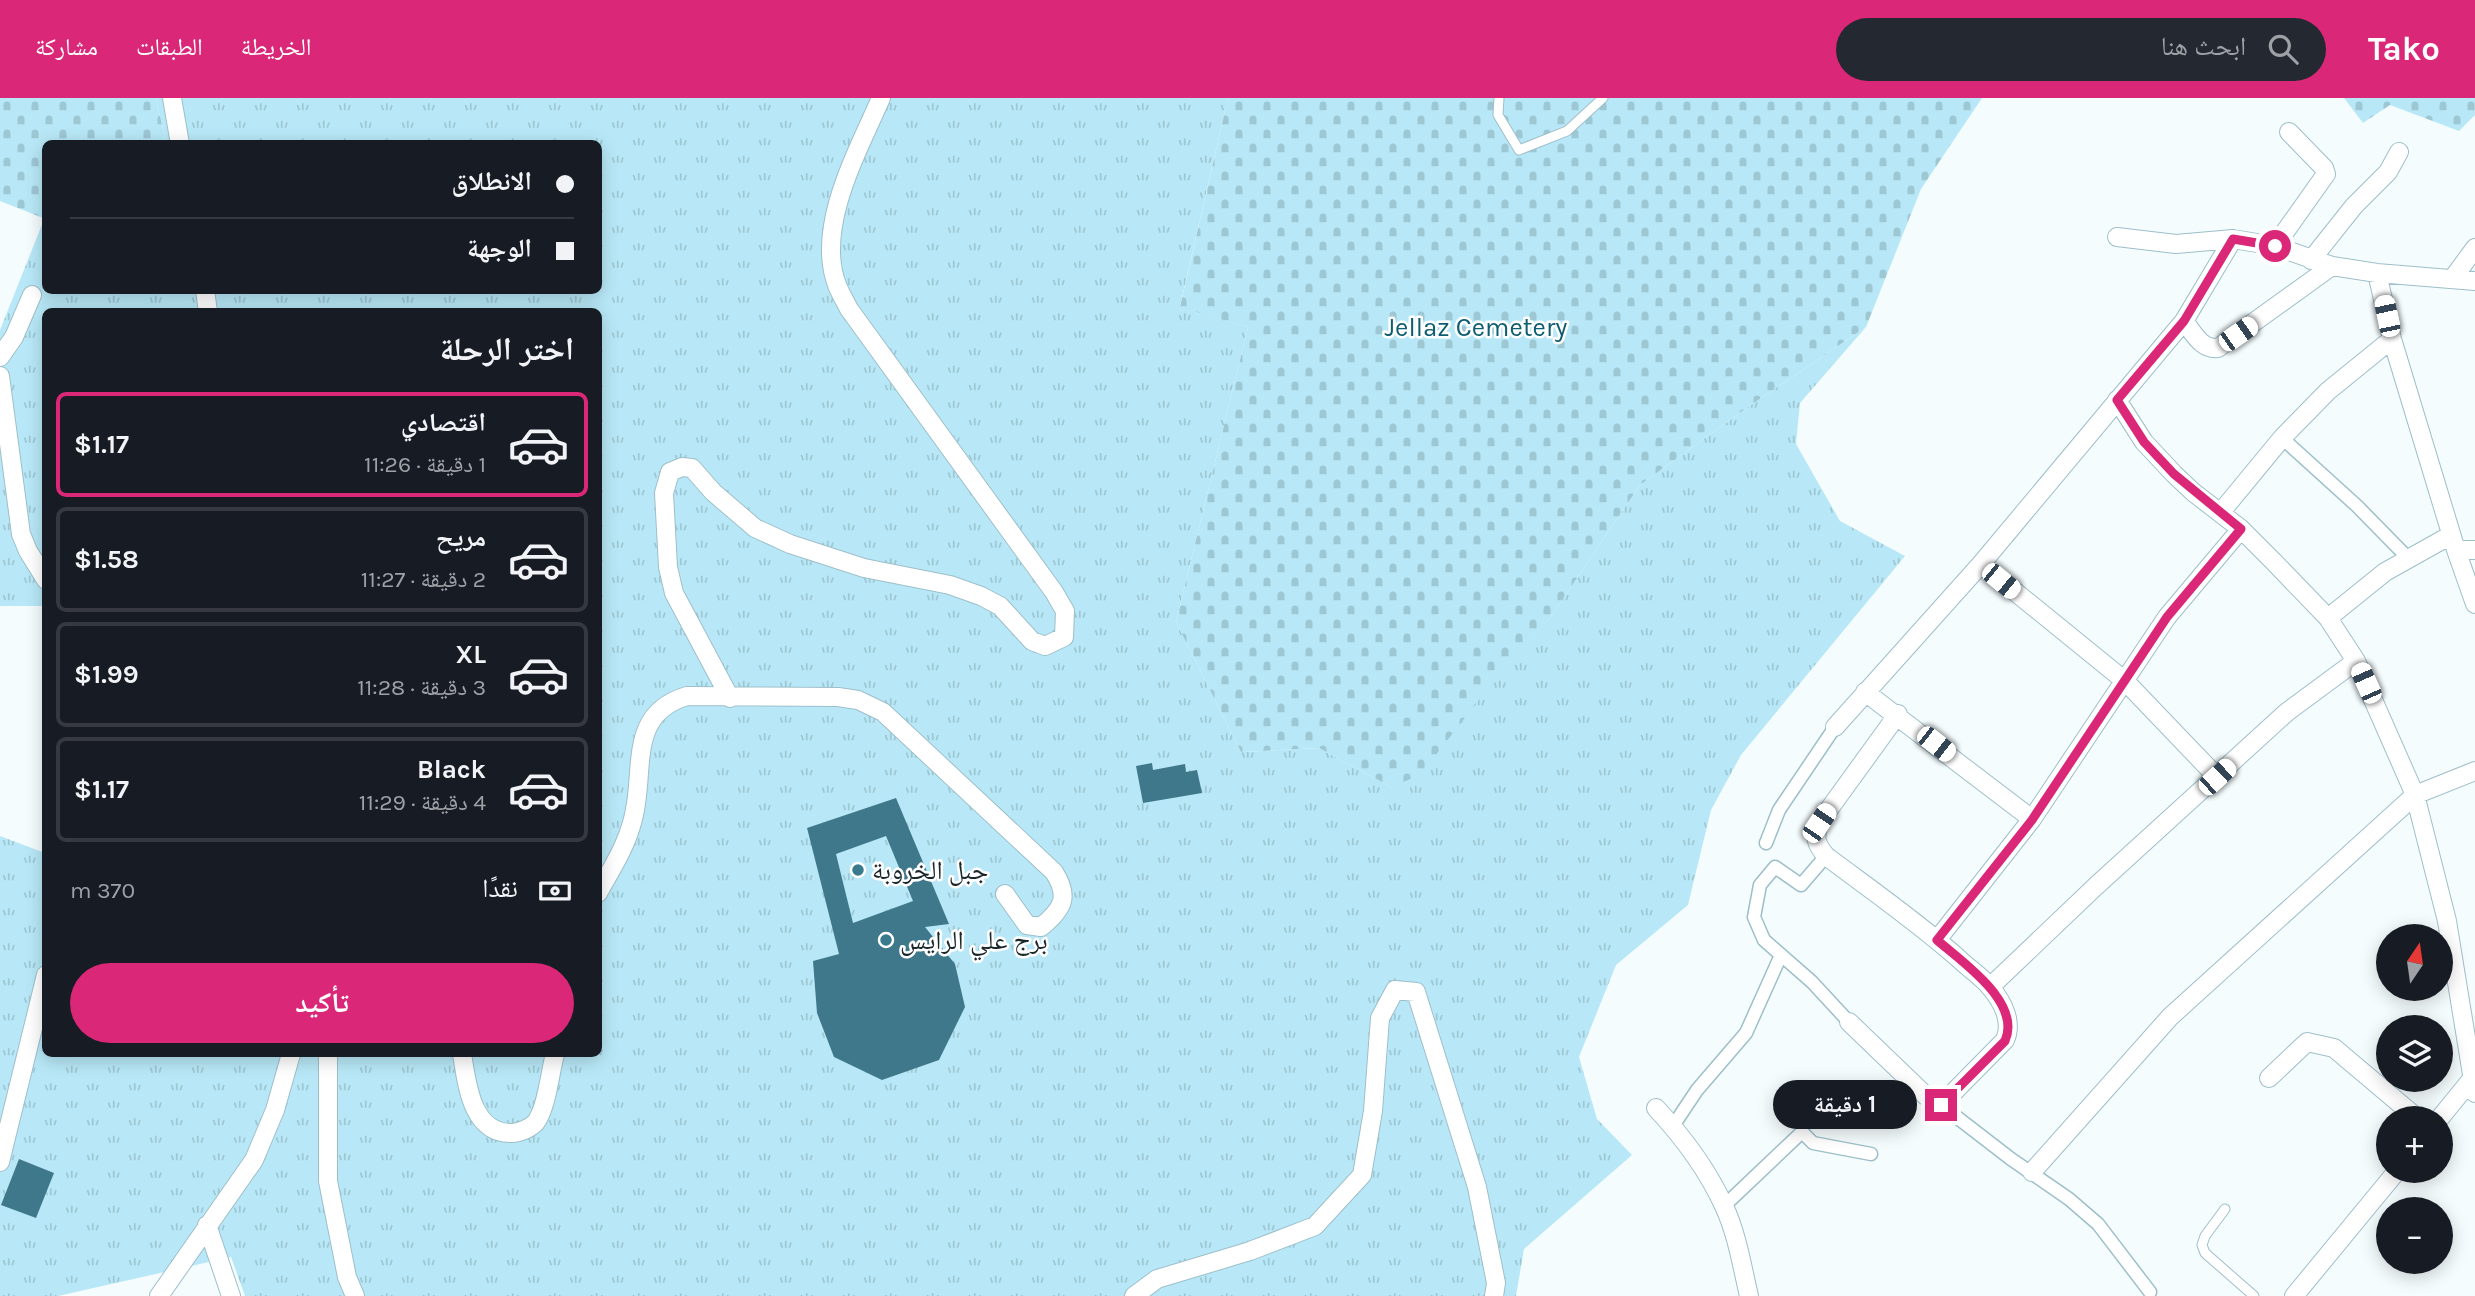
<!DOCTYPE html>
<html lang="ar">
<meta charset="utf-8">
<style>
:root{--surface:#171b24;--page:#242831;--text:#f1f3f6;--muted:#9ea1a6;--line:#363941;--accent:#db2777}
body{margin:0;font-family:Karla,"Noto Naskh Arabic",sans-serif;background:var(--page);color:var(--text);direction:rtl;height:100vh;display:flex;flex-direction:column;font-size:26px;white-space:nowrap}
*{box-sizing:border-box;margin:0}
p{font-size:23px;color:var(--muted)}
.icon{flex:none;width:38px;height:38px;fill:none;stroke:currentColor;stroke-width:2;stroke-linecap:round;stroke-linejoin:round}
.map{position:relative;flex:1;overflow:hidden;direction:ltr}
.sheet{position:absolute;left:42px;top:210px;width:560px;height:749px;display:flex;flex-direction:column;background:var(--surface);border-radius:10px;box-shadow:0 4px 18px #0003;direction:rtl}
.sheet>*{flex:none}
.hud{position:absolute;left:42px;top:42px;width:560px;height:154px;border-radius:10px;box-shadow:0 4px 18px #0003;direction:rtl;display:grid;align-content:center;height:154px;padding:0 28px;background:var(--surface)}
.needle{width:46px;rotate:13deg}
.tools{position:absolute;left:2376px;top:826px;display:grid;gap:14px}
.tools a{display:grid;place-items:center;width:77px;height:77px;border-radius:50%;background:var(--surface);box-shadow:0 4px 18px #0003;font-size:35px}
.end{position:absolute;width:32px;height:32px;margin:-16px;border:9px solid #db2777;background:#fff;box-shadow:0 0 0 4px #fff}
.from{border-radius:50%}
.bubble{position:absolute;height:49px;border-radius:24px;background:var(--surface);box-shadow:0 4px 18px #0003;font-size:23px;font-weight:700;line-height:49px;text-align:center;direction:rtl}
.car{position:absolute;width:21px;height:42px;margin:-21px -10px;border-radius:9px;box-shadow:0 0 5px 2px #0007;background:linear-gradient(#fff 24%,#345 0 40%,#fff 0 76%,#345 0 86%,#fff 0)}
.hud b{display:flex;align-items:center;gap:24px;height:66px;font-size:26px}
.hud b+b{border-top:2px solid var(--line)}
.hud i{width:18px;height:18px;background:var(--text)}
ul{padding:0;list-style:none}
li{display:flex;align-items:center;gap:21px;height:105px;margin:0 14px 10px;padding:0 14px;border:4px solid var(--line);border-radius:10px}
li div{flex:1}
li b{display:block;font-size:26px}
li em{font-style:normal;font-weight:700}
li.on{border-color:var(--accent)}
li>.icon{width:63px;height:63px;stroke-width:1.5}
h2{padding:0 28px;font-size:32px;line-height:84px}
.pay{display:flex;align-items:center;gap:18px;height:77px;padding:0 28px;font-size:26px}
.pay p{margin-inline-start:auto}
.primary-button{display:flex;gap:14px;margin-top:auto;padding:14px 28px}
.primary-button a{flex:1;height:80px;border-radius:42px;background:var(--accent);color:#fff;font-size:28px;font-weight:700;line-height:80px;text-align:center}
header{display:flex;align-items:center;gap:42px;box-sizing:border-box;height:98px;padding:0 35px;background:var(--accent);color:#fff}
header strong{font-size:33px}
nav{display:flex;gap:38px;margin-inline-start:auto;font-size:24px}
.search{width:490px;height:63px;background:var(--page);display:flex;align-items:center;gap:18px;box-sizing:border-box;padding:0 24px;border-radius:38px;color:var(--muted);font-size:26px}
.map>svg:first-child{display:block}
.grass{fill:url(#grass-tufts)}
.cemetery{fill:url(#cemetery-stones)}
.building{fill:#3f788a;fill-rule:evenodd}
.lines{fill:none;stroke-linecap:round;stroke-linejoin:round}
.service-casing{stroke:#9dbfca;stroke-width:11}
.pedestrian-casing{stroke:#9dbfca;stroke-width:15}
.minor-casing{stroke:#9dbfca;stroke-width:20}
.service{stroke:#fff;stroke-width:9}
.pedestrian{stroke:#fff;stroke-width:12}
.minor{stroke:#fff;stroke-width:18}
.route{stroke:#db2777;stroke-width:9}
.poi-dot{fill:#397a8d;stroke:#fff;stroke-width:2.5}
.labels{text-anchor:middle;stroke-width:5;stroke-linejoin:round;paint-order:stroke}
.park-label{font-size:26px;fill:#0e5e71;stroke:#fff}
.poi-label{font-size:26px;fill:#19272b;stroke:#fff;text-anchor:start}
</style>
<header>
<strong>Tako</strong>
<div class="search"><svg class="icon" aria-label="search" viewBox="0 0 24 24"><circle cx="10" cy="10" r="6"/><path d="M15 15l6 6"/></svg>ابحث هنا</div>
<nav><a>الخريطة</a><a>الطبقات</a><a>مشاركة</a></nav>
</header>
<div class="map">
<svg width="2475" height="1198" viewBox="0 0 2475 1198">
<defs>
<pattern id="grass-tufts" width="24" height="20" patternUnits="userSpaceOnUse" patternTransform="scale(1.75)"><rect width="24" height="20" fill="#b8e8f7"/><path d="M3 7l-1-3M5 7V3M7 7l1-3M15 17l-1-3M17 17v-4M19 17l1-3" fill="none" stroke="#9ec7d4"/></pattern>
<pattern id="cemetery-stones" width="16" height="16" patternUnits="userSpaceOnUse" patternTransform="scale(1.75)"><rect width="16" height="16" fill="#b8e8f7"/><path d="M2 7V4a2 2 0 0 1 4 0v3zM10 15v-3a2 2 0 0 1 4 0v3z" fill="#9ec7d4"/></pattern>
</defs>
<rect width="100%" height="100%" fill="#f5fcfe"/>
<path class="grass" d="M156,0h1072l-48,208 68,21 -72,295 65,130 78,-4 72,39 159,-169 90,-133 108,-78 118,-80 -66,76 -4,41 44,77 65,35 -164,199 -30,55 -23,95 -72,60 -37,92 18,62 35,36 -108,94 -8,47h-1271l-14,-39 -173,39h-58v-460l45,17 1,201h552v-742h-552l-1,294h-45v-276l45,-113 1,73h552v-146l-432,-1z"/>
<path class="cemetery" d="M0,0h156l10,45 -120,1v73l-3,1 -43,-17z
M1228,0h754l-61,91 -55,138 -118,80 -108,78 -90,133 -49,54 -81,103 -29,12 -72,-39 -78,4 -65,-130 72,-295 -68,-20z
M2344,0h131v17l-16,16 -69,-26 -27,18z"/>
<path class="building" d="M1152,665l1,7 32,-6 1,8 11,-2 5,23 -59,10 -7,-37z
M896,700l53,126 -24,3 30,37 10,43 -26,53 -57,20 -48,-23 -17,-44 -4,-52 26,-7 -32,-126zM886,738l27,65 -60,22 -17,-69z
M19,1061l35,14 -18,45 -35,-13z"/>
<g class="lines">
<g class="service-casing">
<path id="service" d="M1499,0l-1,17 21,35 48,-19 36,-33
M2225,1111l-20,27 -3,9 3,8 49,43"/>
</g>
<g class="pedestrian-casing">
<path id="pedestrian" d="M2282,340l75,68 52,53
M1766,745l13,-33 56,-83
M1826,758l-25,29 -26,-18 -15,18 -6,32 10,23 48,42 37,40
M1941,1007l70,54 58,40 29,25 52,68
M1673,1028l24,-36 49,-57 35,-78
M1724,1108l78,-74 11,11 58,11"/>
</g>
<g class="minor-casing">
<path id="minor" d="M172,0l8,46
M2117,139l59,7 57,-5 42,7 57,20 45,7 98,8
M2275,148l51,-72 -2,-6 -35,-36
M2311,162l43,-54 34,-34 11,-20
M2377,175l15,66 64,211 19,54
M2453,180l22,-30
M205,192l3,22
M2184,223c9,11 17,29 34,27l114,-82
M0,259l14,-20 18,-42
M0,278l21,158 7,17 18,29
M2117,302l27,42 30,32 19,18 48,37 32,32 55,57 28,43 59,134 32,126 28,172
M2221,414l61,-74 46,-47 64,-52
M2456,452h19
M1981,466l144,117 92,96
M2328,520l57,-46 66,-37
M1865,594l167,127
M730,600l-56,-105 -6,-26 -4,-74 6,-21 12,-5 10,1 21,24 42,36 35,16 74,24 86,17 31,11 19,10 32,35 13,5 19,-9 1,-26 -11,-19 -205,-283c-4,-8 -9,-16 -12,-24 -22,-58 21,-134 44,-187
M1835,629l146,-163 203,-243 49,-82
M598,795c14,-25 28,-46 35,-74 13,-48 -7,-105 54,-123l151,1 20,3 25,12 171,160c16,25 9,37 -13,55l-14,-2 -22,-31
M1937,842l95,-121 135,-202 74,-88
M1990,889l106,-101 191,-174 69,-51
M1849,924l77,74 15,9 64,-65c8,-18 -2,-38 -15,-53 -9,-11 -22,-19 -32,-29 -42,-37 -88,-69 -132,-102 -10,-12 -12,-18 -7,-33l79,-109
M328,956v127l19,96 8,19
M462,956c5,29 9,80 50,79 7,0 19,-5 24,-11 11,-15 14,-50 19,-68
M2269,980l38,-36 27,6 83,70
M1656,1010c27,29 52,63 68,98 13,28 18,60 25,90
M2440,1020l35,-43
M0,1064l46,-187
M2032,1074l138,-155 245,-222 60,-24
M207,1127l24,71
M159,1198l95,-136 21,-50 16,-56
M1134,1198l23,-17 93,-28 65,-25 47,-51 11,-64 7,-93 15,-28 21,2 61,195 19,96 -2,13
M2294,1198l103,-125"/>
</g>
<use href="#service" class="service"/>
<use href="#pedestrian" class="pedestrian"/>
<use href="#minor" class="minor"/>
</g>
<g class="lines">
<path class="route" d="M1941,1007l64,-64c17,-39 -43,-79 -68,-101l95,-120 135,-203 74,-88 -67,-55 -30,-32 -27,-42 67,-79 49,-82 42,7"/>
</g>
<g class="poi-dot">
<circle cx="858" cy="772" r="7"/>
<circle cx="886" cy="842" r="7"/>
</g>
<g class="labels">
<g class="park-label">
<text x="1476" y="238">Jellaz Cemetery</text>
</g>
<g class="poi-label">
<text x="872" y="781">جبل الخروبة</text>
<text x="900" y="851">برج علي الرايس</text>
</g>
</g>
</svg>
<div class="tools">
<a><svg class="needle" viewBox="-14 -14 28 28"><path d="M0-13l5 13h-10z" fill="#e53935"/><path d="M0 13l5-13h-10z" fill="#9ea1a6"/></svg></a>
<a><svg class="icon" aria-label="layers" viewBox="0 0 24 24"><path d="M12 4l9 5-9 5-9-5zM3 14l9 5 9-5"/></svg></a>
<a>+</a>
<a>−</a>
</div>
<i class="end from" style="left:2275px;top:148px"></i>
<i class="end" style="left:1941px;top:1007px"></i>
<div class="bubble" style="left:1773px;top:982px;width:144px">1 دقيقة</div>
<i class="car" style="left:2387px;top:218px;rotate:348deg"></i>
<i class="car" style="left:2238px;top:236px;rotate:55deg"></i>
<i class="car" style="left:2001px;top:483px;rotate:129deg"></i>
<i class="car" style="left:2366px;top:585px;rotate:336deg"></i>
<i class="car" style="left:1936px;top:646px;rotate:128deg"></i>
<i class="car" style="left:2217px;top:679px;rotate:47deg"></i>
<i class="car" style="left:1819px;top:725px;rotate:34deg"></i>
<div class="hud">
<b><i class="from"></i>الانطلاق</b>
<b><i></i>الوجهة</b>
</div>
<section class="sheet">
<h2>اختر الرحلة</h2>
<ul>
<li class="on"><svg class="icon" aria-label="car" viewBox="0 0 24 24"><path d="M5 17H2v-5l4-1 3-4h7l3 4 3 1v5h-3M9 17h6M6 11h13"/><circle cx="7" cy="17" r="2"/><circle cx="17" cy="17" r="2"/></svg><div><b>اقتصادي</b><p>1 دقيقة · 11:26</p></div><em>$1.17</em></li>
<li><svg class="icon" aria-label="car" viewBox="0 0 24 24"><path d="M5 17H2v-5l4-1 3-4h7l3 4 3 1v5h-3M9 17h6M6 11h13"/><circle cx="7" cy="17" r="2"/><circle cx="17" cy="17" r="2"/></svg><div><b>مريح</b><p>2 دقيقة · 11:27</p></div><em>$1.58</em></li>
<li><svg class="icon" aria-label="car" viewBox="0 0 24 24"><path d="M5 17H2v-5l4-1 3-4h7l3 4 3 1v5h-3M9 17h6M6 11h13"/><circle cx="7" cy="17" r="2"/><circle cx="17" cy="17" r="2"/></svg><div><b>XL</b><p>3 دقيقة · 11:28</p></div><em>$1.99</em></li>
<li><svg class="icon" aria-label="car" viewBox="0 0 24 24"><path d="M5 17H2v-5l4-1 3-4h7l3 4 3 1v5h-3M9 17h6M6 11h13"/><circle cx="7" cy="17" r="2"/><circle cx="17" cy="17" r="2"/></svg><div><b>Black</b><p>4 دقيقة · 11:29</p></div><em>$1.17</em></li>
</ul>
<div class="pay"><svg class="icon" aria-label="cash" viewBox="0 0 24 24"><path d="M3 7h18v10H3z"/><circle cx="12" cy="12" r="2"/></svg>نقدًا<p>370 m</p></div>
<div class="primary-button"><a>تأكيد</a></div>
</section>
</div>
